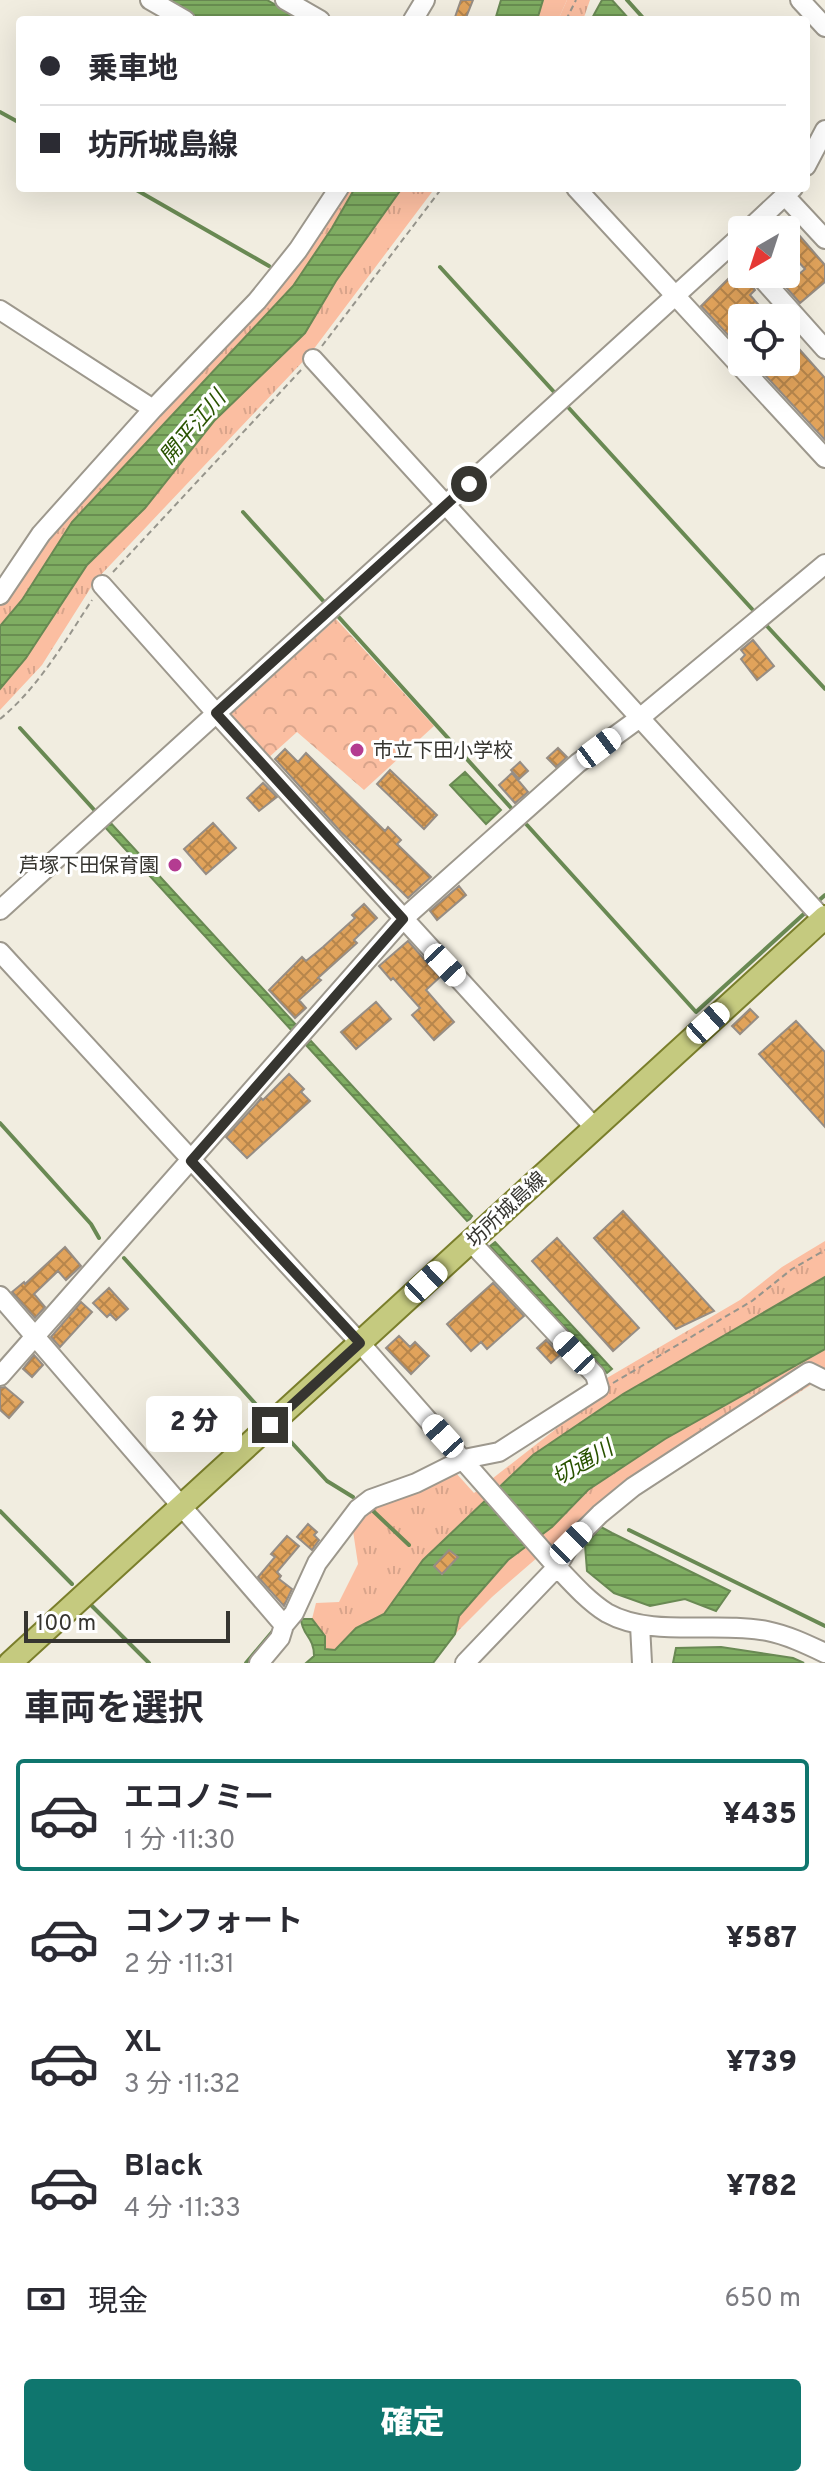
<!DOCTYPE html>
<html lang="ja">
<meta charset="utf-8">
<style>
:root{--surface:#fff;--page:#f2f2f3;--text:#2b2b33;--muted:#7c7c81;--line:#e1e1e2;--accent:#0f766e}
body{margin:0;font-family:Overpass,"Noto Sans JP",sans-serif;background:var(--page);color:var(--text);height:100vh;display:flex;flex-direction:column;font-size:30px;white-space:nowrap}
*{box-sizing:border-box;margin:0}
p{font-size:26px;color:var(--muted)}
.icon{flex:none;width:44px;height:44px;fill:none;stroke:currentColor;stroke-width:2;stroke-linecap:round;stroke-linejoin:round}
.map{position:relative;height:1663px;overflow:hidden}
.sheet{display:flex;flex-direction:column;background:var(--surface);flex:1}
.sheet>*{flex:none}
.hud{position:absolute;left:16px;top:16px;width:794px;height:176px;border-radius:8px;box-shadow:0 8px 32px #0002;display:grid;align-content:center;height:176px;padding:0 24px;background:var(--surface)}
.needle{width:52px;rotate:219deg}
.controls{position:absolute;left:728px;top:216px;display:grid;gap:16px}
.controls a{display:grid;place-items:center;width:72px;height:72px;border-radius:8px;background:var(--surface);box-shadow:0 8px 32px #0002;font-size:40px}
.scale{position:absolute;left:24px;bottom:20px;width:206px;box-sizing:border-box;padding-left:8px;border:4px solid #363530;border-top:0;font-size:22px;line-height:28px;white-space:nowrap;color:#363530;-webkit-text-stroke:6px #fff;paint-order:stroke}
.end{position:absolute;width:36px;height:36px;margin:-18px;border:10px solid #363530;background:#fff;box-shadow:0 0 0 4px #fff}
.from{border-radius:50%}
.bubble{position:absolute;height:56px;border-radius:8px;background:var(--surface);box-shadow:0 8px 32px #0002;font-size:26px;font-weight:800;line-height:56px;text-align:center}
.car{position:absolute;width:24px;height:48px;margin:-24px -12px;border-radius:10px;box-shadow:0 0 6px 2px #0007;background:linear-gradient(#fff 24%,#345 0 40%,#fff 0 76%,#345 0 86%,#fff 0)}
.hud b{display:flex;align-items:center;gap:28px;height:76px;font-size:30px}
.hud b+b{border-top:2px solid var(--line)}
.hud i{width:20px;height:20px;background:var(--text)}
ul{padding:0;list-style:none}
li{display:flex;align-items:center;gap:24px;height:112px;margin:0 16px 12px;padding:0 8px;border:4px solid transparent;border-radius:8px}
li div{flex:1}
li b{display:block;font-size:30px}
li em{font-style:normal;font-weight:800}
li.current{border-color:var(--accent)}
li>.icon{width:72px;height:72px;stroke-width:1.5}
h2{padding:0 24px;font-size:36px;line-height:96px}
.pay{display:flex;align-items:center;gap:20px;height:88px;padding:0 24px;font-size:30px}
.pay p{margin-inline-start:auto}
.action{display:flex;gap:16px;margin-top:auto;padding:16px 24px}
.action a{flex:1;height:92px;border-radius:8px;background:var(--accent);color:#fff;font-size:32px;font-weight:800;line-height:92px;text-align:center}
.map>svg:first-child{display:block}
.grass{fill:url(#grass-tufts)}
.forest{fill:url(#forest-crowns)}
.water{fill:url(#water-rules);stroke:#698953;stroke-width:2}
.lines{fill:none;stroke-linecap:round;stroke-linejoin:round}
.stream{stroke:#698953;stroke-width:4}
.building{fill:url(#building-cross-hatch);stroke:#968d84;stroke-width:2}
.minor-casing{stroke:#9d988d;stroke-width:22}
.major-casing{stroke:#7a7e2b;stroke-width:26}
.path{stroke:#97958c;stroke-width:2;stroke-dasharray:6 4;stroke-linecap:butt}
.minor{stroke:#fff;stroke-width:18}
.major{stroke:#c5ca7f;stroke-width:22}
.route{stroke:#363530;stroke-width:10}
.poi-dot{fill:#b43c91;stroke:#fff;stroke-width:3}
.labels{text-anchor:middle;stroke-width:6;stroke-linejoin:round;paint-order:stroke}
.poi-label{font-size:20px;fill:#363530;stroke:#fff;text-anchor:start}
.street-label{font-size:20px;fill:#363530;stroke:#fff}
.water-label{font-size:22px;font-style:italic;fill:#295300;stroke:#fff}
</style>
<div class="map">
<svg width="825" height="1663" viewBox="0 0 825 1663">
<defs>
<pattern id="grass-tufts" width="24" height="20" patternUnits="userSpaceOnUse" patternTransform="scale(2)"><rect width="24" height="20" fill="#fbbea1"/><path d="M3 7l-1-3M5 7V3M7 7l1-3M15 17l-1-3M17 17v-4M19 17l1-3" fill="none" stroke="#d8a48b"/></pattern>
<pattern id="forest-crowns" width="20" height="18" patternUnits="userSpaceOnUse" patternTransform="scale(2)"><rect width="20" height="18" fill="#fbbea1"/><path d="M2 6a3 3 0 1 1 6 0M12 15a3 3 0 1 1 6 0" fill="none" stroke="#d8a48b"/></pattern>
<pattern id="water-rules" width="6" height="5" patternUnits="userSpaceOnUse" patternTransform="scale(2)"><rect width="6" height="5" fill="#7fad62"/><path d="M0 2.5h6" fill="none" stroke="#698e51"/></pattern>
<pattern id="building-cross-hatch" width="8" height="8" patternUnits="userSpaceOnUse" patternTransform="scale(2)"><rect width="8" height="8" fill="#e1a35b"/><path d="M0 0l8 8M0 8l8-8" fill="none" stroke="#b7864c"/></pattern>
</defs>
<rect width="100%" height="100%" fill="#f1ede0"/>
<path class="grass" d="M567,0h23l-7,20h-25z
M346,188h9l-23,40 -39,58 -221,236 -50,78 -22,26v-22l51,-75z
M402,188h33l-125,166 -215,227 -53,84 -42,45v-21l26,-31 61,-93 58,-57 70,-88 90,-87 31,-52z
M825,1241v36l-202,117 -90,61 -110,105 -39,54 -28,14 -21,22 -10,-1v-13l-13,-17 4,-16 23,-1 19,-38 -5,-33 26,-29 77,-29 18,20 129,-101 4,-14 133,-78 42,-33z
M825,1349v27l-179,114 -32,1 -122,106 -37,37 4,-18 49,-56 44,-33 36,-37 77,-51z"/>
<path class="forest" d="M543,0h24l-9,20h-21z
M336,619l98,107 -70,64 -67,-58 -30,27 -39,-42z"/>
<path class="water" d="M168,0h99l35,20h-99z
M501,0h42l-6,20h-42z
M602,0h10l18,20h-39z
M355,188h47l-66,93 -31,52 -90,87 -70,88 -58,57 -61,93 -26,31v-63l22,-26 50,-78 221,-236 39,-58z
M465,772l36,38 -15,14 -36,-39z
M108,820l190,207 -5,5 -190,-207z
M311,1041l161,175 -2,3 -3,2 -161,-176z
M495,1242l117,127 -5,4 -117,-127z
M825,1277v72l-160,90 -77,51 -36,37 -44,33 -49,56 -4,18 -22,29h-127l8,-7c0,-20 -12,-20 -13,-37h11l13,17v13l10,1 21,-22 28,-14 39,-54 110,-105 90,-61z
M601,1527l11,6 118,58 -14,20 -31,-12 -35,7 -36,-13 -27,-22 -2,-26z
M721,1647l72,11 11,5h-131l3,-15z"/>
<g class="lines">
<path class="stream" d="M627,0l18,20
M0,112l20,11
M133,188l136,78
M440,267l115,126
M567,406l185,203
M243,512l83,92
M336,614l176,195
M766,625l59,64
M20,728l77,85
M527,825l169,187 110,-100
M817,902l8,-7
M0,1123l91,101 8,14
M124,1258l136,151
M281,1431l46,50 26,16
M371,1509l38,36
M0,1511l72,73
M629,1530l196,96
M90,1604l59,59
M246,1663l27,-32"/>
</g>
<path class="building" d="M461,0h12l-8,20 -10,-3z
M792,227l33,38v17l-25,21 -15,-17 20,-17 -19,-21v-16z
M742,265v9h4l9,16 -5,5 20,23h-28v32l-41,-44z
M792,341l33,37v62l-72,-78h33v-16z
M753,640l21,26 -17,14 -16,-21 4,-4 -4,-5z
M558,748l9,9 -11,10 -9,-9z
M285,749l13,13 8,-9 79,78 3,-4 13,13 -4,4 34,33 -23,21 -67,-66 -66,-73z
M520,762l8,9 -9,8 -8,-9z
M390,770l47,45 -13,14 -47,-45z
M512,773l16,19 -13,11 -16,-18z
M263,783l14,14 -18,14 -12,-13z
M213,823l23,25 -30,26 -22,-25z
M459,886l7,9 -29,25 -7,-9z
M364,904l13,14 -23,22 3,3 -39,35 3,2 -22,20 7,8 -11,10 -26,-28 33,-33 4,4 17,-14 32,-29 -3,-3z
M408,941l32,36 -14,13 28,32 -20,18 -22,-25 8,-7 -27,-30 -2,2 -12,-14z
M376,1002l15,17 -35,30 -15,-17z
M750,1009l8,8 -18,17 -8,-8z
M796,1021l29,31v75l-66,-73z
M289,1074l15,15 -3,3 9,9 -63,57 -21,-21 32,-35 3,-4 2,2z
M623,1211l91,100 -38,18 -82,-91z
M557,1238l82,90 -26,23 -81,-90z
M65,1247l16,19 -15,14 -8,-9 -24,23 11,13 -10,11 -23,-26 12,-10 1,2z
M493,1283l31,33 -37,33 -6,-7 -10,9 -24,-27z
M109,1288l19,21 -12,11 -6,-6 -3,3 -14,-14z
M81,1302l11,10 -32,35 -9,-10z
M399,1336l11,11 5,-5 14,14 -18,18 -25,-26z
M546,1340l14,15 -9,8 -14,-15z
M34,1355l9,10 -11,12 -9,-8z
M5,1387l18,15 -14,16 -9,-8v-22z
M308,1524l9,8 -3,3 5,5 -7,10 -15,-13z
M287,1536l12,10 -22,26 4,4 -2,3 13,10 -8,17 -26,-29 17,-20 -4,-3z
M449,1550l9,7 -16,17 -8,-8z"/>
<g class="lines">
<g class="minor-casing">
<path id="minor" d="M150,0l35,20
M285,0l35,20
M800,0l25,27
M413,20l12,-20
M806,166l19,-36
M576,188l249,270
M786,197l39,42
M748,230l45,-42
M758,274l67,75
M0,310l153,99
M313,359l510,560
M102,585l114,128 378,414
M0,595l41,-61 112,-125 104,-108 41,-51 41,-62
M0,910l742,-675
M0,952l360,391 197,224c15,16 31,34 50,46 45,25 110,8 160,18 20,4 39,13 58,22
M0,1296l284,329 -4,13 -21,25
M0,1376l403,-457 175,-156 63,-46 184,-153
M284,1625l10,-12 23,-50 41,-54 13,-10 45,-16 48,-24 35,-7 100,-64 -4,-13 -125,-134
M640,1625l2,38
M465,1663l92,-96 14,-24 29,-29 33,-27 176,-115 16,8"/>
</g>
<g class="major-casing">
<path id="major" d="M10,1663l815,-746"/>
</g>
<path class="path" d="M566,20l10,-20
M322,346l120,-158
M113,572l189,-203
M0,719c39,-32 65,-78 92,-119
M613,1383l139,-82 40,-32 33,-19"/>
<use href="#minor" class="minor"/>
<use href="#major" class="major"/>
</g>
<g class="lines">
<path class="route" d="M270,1425l90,-82 -169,-182 212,-242 -187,-206 253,-229"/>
</g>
<g class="poi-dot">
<circle cx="357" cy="750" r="8"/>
<circle cx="175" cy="865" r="8"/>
</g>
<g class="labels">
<g class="poi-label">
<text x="373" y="757">市立下田小学校</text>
<text x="159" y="872" text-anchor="end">芦塚下田保育園</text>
</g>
<g class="street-label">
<text transform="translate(506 1209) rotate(-43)" y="7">坊所城島線</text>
</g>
<g class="water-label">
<text transform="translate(192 427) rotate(-50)" y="8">開平江川</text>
<text transform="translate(582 1462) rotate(-30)" y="8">切通川</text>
</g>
</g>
</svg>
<div class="controls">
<a><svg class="needle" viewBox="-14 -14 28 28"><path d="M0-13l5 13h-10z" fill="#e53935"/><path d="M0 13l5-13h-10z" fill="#7c7c81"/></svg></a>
<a><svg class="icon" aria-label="locate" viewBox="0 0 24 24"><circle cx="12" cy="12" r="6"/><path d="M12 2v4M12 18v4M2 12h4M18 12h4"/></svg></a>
</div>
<div class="scale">100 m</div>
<i class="end from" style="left:469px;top:484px"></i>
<i class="end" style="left:270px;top:1425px"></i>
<div class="bubble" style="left:146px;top:1396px;width:96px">2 分</div>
<i class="car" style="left:599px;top:748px;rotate:53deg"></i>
<i class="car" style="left:445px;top:965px;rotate:137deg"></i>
<i class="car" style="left:708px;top:1023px;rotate:48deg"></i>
<i class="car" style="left:426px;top:1282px;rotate:47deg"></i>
<i class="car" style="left:574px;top:1353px;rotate:317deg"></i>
<i class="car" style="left:443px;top:1436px;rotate:318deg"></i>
<i class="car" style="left:571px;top:1543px;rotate:45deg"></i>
<div class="hud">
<b><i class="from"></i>乗車地</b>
<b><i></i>坊所城島線</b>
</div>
</div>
<section class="sheet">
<h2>車両を選択</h2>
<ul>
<li class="current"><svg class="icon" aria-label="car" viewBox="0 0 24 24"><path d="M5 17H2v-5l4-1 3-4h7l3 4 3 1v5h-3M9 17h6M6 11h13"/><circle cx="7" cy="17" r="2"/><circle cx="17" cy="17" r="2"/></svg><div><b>エコノミー</b><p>1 分 · 11:30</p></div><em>¥435</em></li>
<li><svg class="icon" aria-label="car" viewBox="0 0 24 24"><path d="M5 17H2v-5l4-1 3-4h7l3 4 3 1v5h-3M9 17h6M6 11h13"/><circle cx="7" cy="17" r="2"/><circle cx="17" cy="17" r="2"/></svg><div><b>コンフォート</b><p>2 分 · 11:31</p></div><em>¥587</em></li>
<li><svg class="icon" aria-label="car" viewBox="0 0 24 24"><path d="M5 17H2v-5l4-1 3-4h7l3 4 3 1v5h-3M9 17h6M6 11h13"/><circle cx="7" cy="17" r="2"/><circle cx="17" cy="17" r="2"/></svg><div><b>XL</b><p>3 分 · 11:32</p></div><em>¥739</em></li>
<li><svg class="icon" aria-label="car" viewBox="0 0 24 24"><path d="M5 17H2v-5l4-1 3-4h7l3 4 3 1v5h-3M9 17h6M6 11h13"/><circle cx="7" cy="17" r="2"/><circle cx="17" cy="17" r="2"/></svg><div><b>Black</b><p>4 分 · 11:33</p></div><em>¥782</em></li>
</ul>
<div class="pay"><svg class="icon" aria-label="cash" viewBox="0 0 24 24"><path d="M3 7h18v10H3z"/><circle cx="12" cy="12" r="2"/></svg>現金<p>650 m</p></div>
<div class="action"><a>確定</a></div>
</section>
